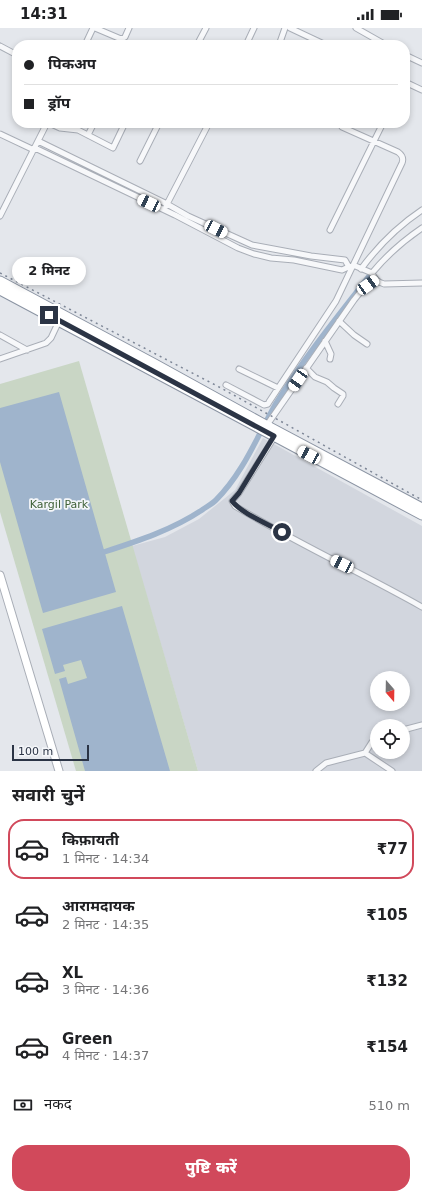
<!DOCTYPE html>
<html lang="hi">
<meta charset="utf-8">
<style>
:root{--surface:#fff;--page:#f2f2f2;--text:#202124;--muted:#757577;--line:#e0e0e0;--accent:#d1495b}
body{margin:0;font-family:"DejaVu Sans","Noto Sans Devanagari",sans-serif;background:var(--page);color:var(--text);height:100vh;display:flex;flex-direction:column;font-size:15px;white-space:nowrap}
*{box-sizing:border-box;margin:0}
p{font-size:13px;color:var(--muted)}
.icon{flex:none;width:22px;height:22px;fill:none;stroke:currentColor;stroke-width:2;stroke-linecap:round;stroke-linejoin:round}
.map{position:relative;height:743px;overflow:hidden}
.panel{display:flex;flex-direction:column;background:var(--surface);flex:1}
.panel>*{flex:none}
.top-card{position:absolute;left:12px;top:12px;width:398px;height:88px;border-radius:16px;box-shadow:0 2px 6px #0003;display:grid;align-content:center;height:88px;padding:0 12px;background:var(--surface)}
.needle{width:26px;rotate:160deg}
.controls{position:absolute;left:370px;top:643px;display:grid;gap:8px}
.controls a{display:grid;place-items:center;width:40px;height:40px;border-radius:50%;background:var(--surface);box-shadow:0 2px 6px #0003;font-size:20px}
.scale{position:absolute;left:12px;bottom:10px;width:77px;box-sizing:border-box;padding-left:4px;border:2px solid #2b3445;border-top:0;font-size:11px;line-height:14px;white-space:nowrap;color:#2b3445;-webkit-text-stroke:3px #f4f6f9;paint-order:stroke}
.end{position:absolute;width:18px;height:18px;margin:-9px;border:5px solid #2b3445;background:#fff;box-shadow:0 0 0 2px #fff}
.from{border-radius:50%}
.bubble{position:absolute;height:28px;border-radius:14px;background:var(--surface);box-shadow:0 2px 6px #0003;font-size:13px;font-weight:800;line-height:28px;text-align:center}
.car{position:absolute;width:12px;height:24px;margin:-12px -6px;border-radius:5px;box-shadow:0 0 3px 1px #0007;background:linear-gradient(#fff 24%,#345 0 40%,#fff 0 76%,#345 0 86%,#fff 0)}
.top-card b{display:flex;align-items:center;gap:14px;height:38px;font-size:15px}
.top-card b+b{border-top:1px solid var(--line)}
.top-card i{width:10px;height:10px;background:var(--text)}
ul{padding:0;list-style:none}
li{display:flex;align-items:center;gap:12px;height:60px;margin:0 8px 6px;padding:0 4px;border:2px solid transparent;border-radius:16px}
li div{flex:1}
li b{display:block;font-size:15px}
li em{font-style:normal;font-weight:800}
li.selected{border-color:var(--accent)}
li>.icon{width:36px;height:36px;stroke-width:1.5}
h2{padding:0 12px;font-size:18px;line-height:48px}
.pay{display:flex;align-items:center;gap:10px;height:44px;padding:0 12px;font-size:15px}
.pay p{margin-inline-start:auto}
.action{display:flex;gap:8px;margin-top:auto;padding:8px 12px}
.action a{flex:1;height:46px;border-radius:16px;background:var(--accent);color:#fff;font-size:16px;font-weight:800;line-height:46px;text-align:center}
.status{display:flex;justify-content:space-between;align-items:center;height:28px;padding:0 20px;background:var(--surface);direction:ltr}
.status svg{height:11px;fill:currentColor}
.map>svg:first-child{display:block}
.built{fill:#d2d6de;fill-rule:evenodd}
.green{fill:#c9d6c5}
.water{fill:#9fb4cc}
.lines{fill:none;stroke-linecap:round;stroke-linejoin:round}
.canal{stroke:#9fb4cc;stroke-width:5.5}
.street-casing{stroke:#a9aeb7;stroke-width:7}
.secondary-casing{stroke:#a9aeb7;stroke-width:9}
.highway-casing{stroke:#8b94a3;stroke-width:11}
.street{stroke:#f7f8fa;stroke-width:5}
.secondary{stroke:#fff;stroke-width:7}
.highway{stroke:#fff;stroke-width:9}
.rail{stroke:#7d8696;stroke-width:1.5;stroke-dasharray:2 4;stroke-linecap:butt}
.route{stroke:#2b3445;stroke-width:5}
.labels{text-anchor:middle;stroke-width:3.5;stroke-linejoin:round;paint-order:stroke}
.park-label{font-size:11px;fill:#3f6138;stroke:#f4f6f9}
</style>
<div class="status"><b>14:31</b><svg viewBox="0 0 49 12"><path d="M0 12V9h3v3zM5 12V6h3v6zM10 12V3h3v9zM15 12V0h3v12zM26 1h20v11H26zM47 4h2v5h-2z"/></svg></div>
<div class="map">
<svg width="422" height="743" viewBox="0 0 422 743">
<rect width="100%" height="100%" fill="#e4e7ec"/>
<path class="built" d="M263,410l159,88v245h-224l-66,-225 33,-9 34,-18 36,-29zM377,650h26v26h-26zM377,698h26v26h-26z"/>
<path class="green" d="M79,333l119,410h-122l-76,-259v-128z"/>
<path class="water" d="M59,364l57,200 -73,21 -43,-151v-54z
M122,578l48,165h-85l-26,-92 7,-2 2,7 19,-6 -6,-18 -18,5 2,6 -10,3 -13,-45z"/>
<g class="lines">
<path class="canal" d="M104,524c34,-11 68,-22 98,-42 4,-3 10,-6 14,-10 27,-27 41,-63 59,-95 28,-46 62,-88 95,-130"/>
<g class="street-casing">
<path id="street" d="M95,0l26,11 4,-2 4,-9
M290,0l36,17
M356,0l30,17
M85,17l8,-17
M197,17l9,-17
M246,17l8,-17
M279,17l6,-17
M0,18l17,9
M405,27l17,8
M405,54l17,8
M49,95l11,5 18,2 35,18 12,-25
M0,106l34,16
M88,107l6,-12
M38,113l129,63 21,12 64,29 59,11 34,4 4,7
M35,120l140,67 63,33 16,6 17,4 23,2 48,10 11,-5 19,8c3,6 5,9 12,11l38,-1
M140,133l19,-38
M166,178l43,-83
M0,188l47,-93
M330,202l53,-107
M361,241c17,-23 37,-43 61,-59
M372,245c14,-17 31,-32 50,-45
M339,293l15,14 13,9
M0,307l27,15
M325,313l6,13 -1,5
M0,331l46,-16 5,-5 8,-17
M306,340l9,9 12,5 7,6 9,6v2l-5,8
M239,341l39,19
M226,357l38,20 4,-1 1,-2 67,-101 66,-138c2,-5 0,-8 -4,-11l-56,-25 -3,-4
M267,397l87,-125 8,-10 13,-10
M275,408l-36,57 -7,8 3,5c61,37 125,66 187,101
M403,702l19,-5
M365,725l27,18
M316,743l10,-8 39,-10 7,-11 5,-4"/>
</g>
<g class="secondary-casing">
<path id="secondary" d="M0,547l59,196"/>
</g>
<g class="highway-casing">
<path id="highway" d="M0,253l155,83 107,59 160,85
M0,262c141,74 281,150 422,225"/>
</g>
<use href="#street" class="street"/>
<use href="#secondary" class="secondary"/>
<use href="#highway" class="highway"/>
<path class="rail" d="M0,245l221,115 201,112"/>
</g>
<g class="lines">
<path class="route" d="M49,287l225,121 -35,57 -7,8c9,12 36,23 50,31"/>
</g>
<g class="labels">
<g class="park-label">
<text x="59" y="480">Kargil Park</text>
</g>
</g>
</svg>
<div class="controls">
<a><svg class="needle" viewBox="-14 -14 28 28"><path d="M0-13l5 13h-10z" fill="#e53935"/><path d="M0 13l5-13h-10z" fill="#757577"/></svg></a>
<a><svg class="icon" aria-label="locate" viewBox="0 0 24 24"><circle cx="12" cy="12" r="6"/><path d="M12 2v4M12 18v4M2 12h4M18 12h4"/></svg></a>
</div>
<div class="scale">100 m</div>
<i class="end from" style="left:282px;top:504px"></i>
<i class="end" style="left:49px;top:287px"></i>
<div class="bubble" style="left:12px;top:229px;width:74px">2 मिनट</div>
<i class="car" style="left:149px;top:175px;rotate:295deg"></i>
<i class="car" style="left:216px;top:201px;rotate:117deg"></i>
<i class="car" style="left:368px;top:257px;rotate:55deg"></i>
<i class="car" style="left:298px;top:352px;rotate:214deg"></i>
<i class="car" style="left:309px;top:427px;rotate:298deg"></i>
<i class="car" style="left:342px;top:536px;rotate:296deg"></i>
<div class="top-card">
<b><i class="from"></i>पिकअप</b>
<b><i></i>ड्रॉप</b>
</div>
</div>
<section class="panel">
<h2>सवारी चुनें</h2>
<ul>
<li class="selected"><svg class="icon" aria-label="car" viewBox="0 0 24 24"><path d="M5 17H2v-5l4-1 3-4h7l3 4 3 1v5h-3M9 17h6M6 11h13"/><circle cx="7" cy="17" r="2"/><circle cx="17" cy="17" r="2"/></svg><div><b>किफ़ायती</b><p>1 मिनट · 14:34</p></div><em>₹77</em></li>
<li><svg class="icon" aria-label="car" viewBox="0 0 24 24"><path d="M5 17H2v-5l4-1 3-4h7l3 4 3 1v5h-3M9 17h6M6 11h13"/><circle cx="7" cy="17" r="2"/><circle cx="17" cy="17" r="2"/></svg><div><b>आरामदायक</b><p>2 मिनट · 14:35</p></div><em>₹105</em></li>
<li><svg class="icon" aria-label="car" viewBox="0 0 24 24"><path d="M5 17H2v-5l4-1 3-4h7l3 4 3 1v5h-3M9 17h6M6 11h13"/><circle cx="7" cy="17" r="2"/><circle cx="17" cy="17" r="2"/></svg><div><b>XL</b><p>3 मिनट · 14:36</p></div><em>₹132</em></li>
<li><svg class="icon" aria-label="car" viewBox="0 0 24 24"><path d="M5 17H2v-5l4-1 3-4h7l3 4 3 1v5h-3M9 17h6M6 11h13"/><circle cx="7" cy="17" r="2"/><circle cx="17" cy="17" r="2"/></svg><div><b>Green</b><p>4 मिनट · 14:37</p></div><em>₹154</em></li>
</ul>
<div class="pay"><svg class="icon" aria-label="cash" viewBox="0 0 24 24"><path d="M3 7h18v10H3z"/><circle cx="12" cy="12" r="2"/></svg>नकद<p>510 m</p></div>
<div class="action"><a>पुष्टि करें</a></div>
</section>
